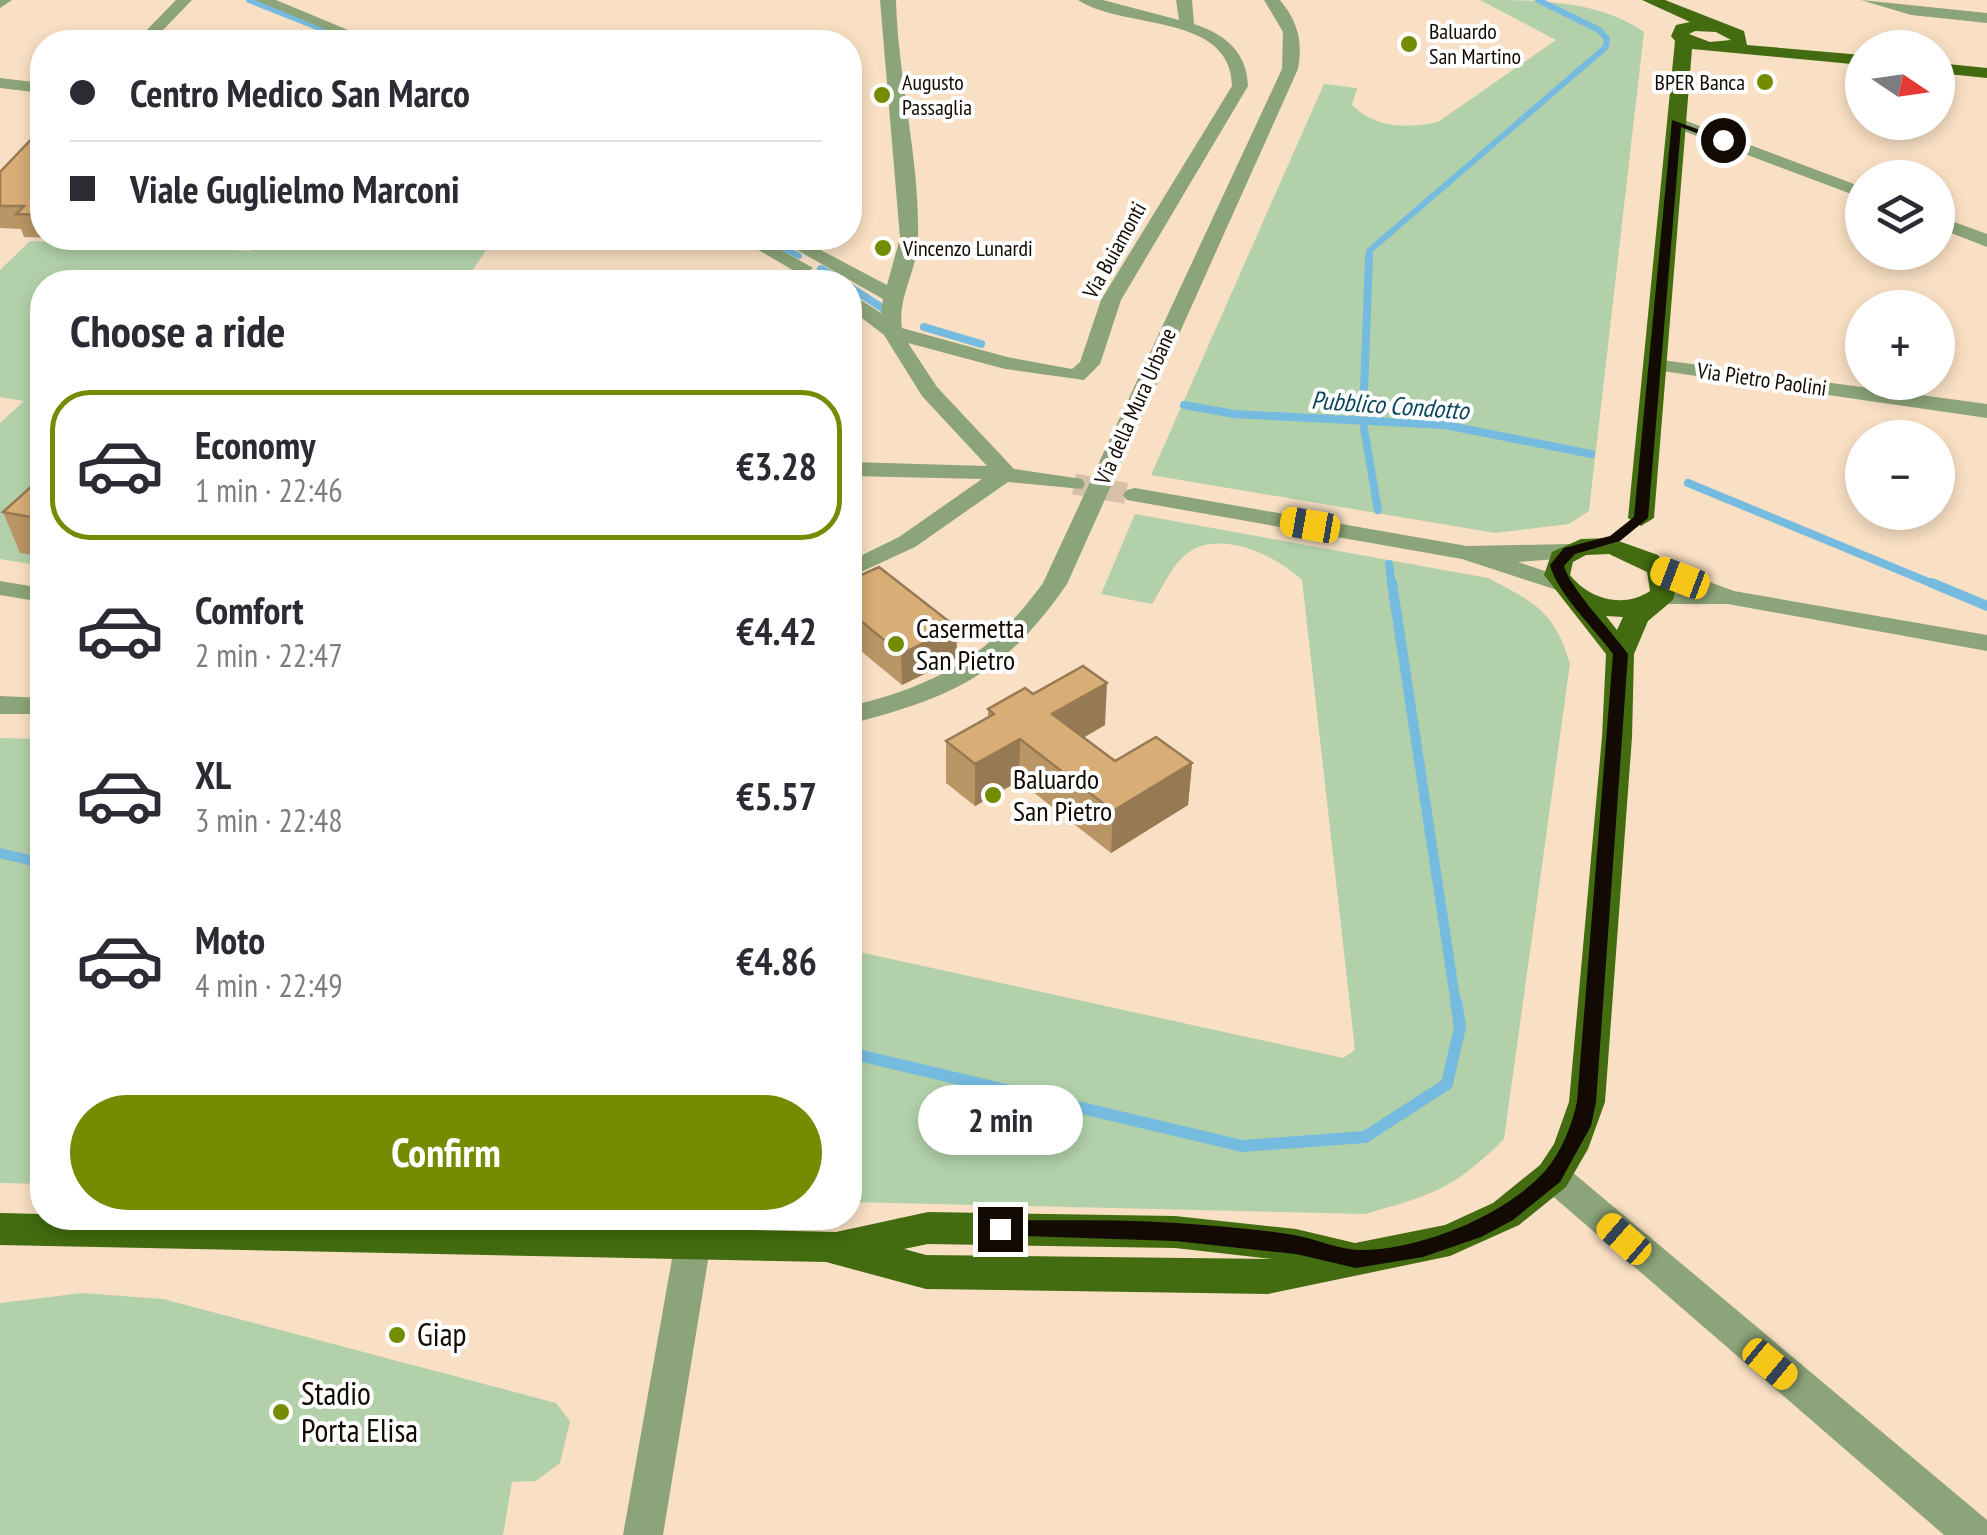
<!DOCTYPE html>
<meta charset="utf-8">
<style>
:root{--surface:#fff;--page:#f2f2f3;--text:#2b2b33;--muted:#7c7c81;--line:#e1e1e2;--accent:#748c01}
body{margin:0;font-family:"PT Sans Narrow",sans-serif;background:var(--page);color:var(--text);height:100vh;display:flex;flex-direction:column;font-size:38px;white-space:nowrap}
*{box-sizing:border-box;margin:0}
p{font-size:32px;color:var(--muted)}
.icon{flex:none;width:55px;height:55px;fill:none;stroke:currentColor;stroke-width:2;stroke-linecap:round;stroke-linejoin:round}
.map{position:relative;flex:1;overflow:hidden}
.panel{position:absolute;left:30px;top:270px;width:832px;height:960px;display:flex;flex-direction:column;background:var(--surface);border-radius:40px;box-shadow:0 5px 15px #0003}
.panel>*{flex:none}
.hud{position:absolute;left:30px;top:30px;width:832px;height:220px;border-radius:40px;box-shadow:0 5px 15px #0003;display:grid;align-content:center;height:220px;padding:0 40px;background:var(--surface)}
.needle{width:65px;rotate:103deg}
.buttons{position:absolute;left:1845px;top:30px;display:grid;gap:20px}
.buttons a{display:grid;place-items:center;width:110px;height:110px;border-radius:50%;background:var(--surface);box-shadow:0 5px 15px #0003;font-size:50px}
.end{position:absolute;width:45px;height:45px;margin:-22px;border:12px solid #120a03;background:#fff;box-shadow:0 0 0 5px #fff}
.from{border-radius:50%}
.bubble{position:absolute;height:70px;border-radius:35px;background:var(--surface);box-shadow:0 5px 15px #0003;font-size:32px;font-weight:600;line-height:70px;text-align:center}
.car{position:absolute;width:30px;height:60px;margin:-30px -15px;border-radius:12px;box-shadow:0 0 8px 2px #0007;background:linear-gradient(#f5c518 24%,#345 0 40%,#f5c518 0 76%,#345 0 86%,#f5c518 0)}
.hud b{display:flex;align-items:center;gap:35px;height:95px;font-size:38px}
.hud b+b{border-top:2px solid var(--line)}
.hud i{width:25px;height:25px;background:var(--text)}
ul{padding:0;list-style:none}
li{display:flex;align-items:center;gap:30px;height:150px;margin:0 20px 15px;padding:0 20px;border:5px solid transparent;border-radius:40px}
li div{flex:1}
li b{display:block;font-size:38px}
li em{font-style:normal;font-weight:600}
li.current{border-color:var(--accent)}
li>.icon{width:90px;height:90px;stroke-width:1.5}
h2{padding:0 40px;font-size:45px;line-height:120px}
.action{display:flex;gap:20px;margin-top:auto;padding:20px 40px}
.action a{flex:1;height:115px;border-radius:60px;background:var(--accent);color:#fff;font-size:40px;font-weight:600;line-height:115px;text-align:center}
.map>svg:first-child{display:block}
.green{fill:#b2d1ab}
.lines{fill:none;stroke-linecap:round;stroke-linejoin:round}
.stream-far3{stroke:#75badf;stroke-width:6}
.stream-far2{stroke:#75badf;stroke-width:8}
.stream-far1{stroke:#75badf;stroke-width:10}
.stream{stroke:#75badf;stroke-width:12}
.street-tunnel{stroke:#d6c0a7;stroke-width:21;stroke-dasharray:21 11;stroke-linecap:butt}
.street{fill:#8ca479;fill-rule:evenodd}
.primary{fill:#426c0f;fill-rule:evenodd}
.wall{fill:#ba9565}
.shaded-wall{fill:#977953}
.building{fill:#d8ad76;stroke:#977953;stroke-width:2.5}
.route{fill:#120a03}
.poi-dot{fill:#748c01;stroke:#fff;stroke-width:4}
.labels{text-anchor:middle;stroke-width:8;stroke-linejoin:round;paint-order:stroke}
.far-poi-label{font-size:22px;fill:#120a03;stroke:#fff;text-anchor:start}
.far-street-label{font-size:22px;fill:#120a03;stroke:#fff}
.far-water-label{font-size:25px;font-style:italic;fill:#0a455e;stroke:#fff}
.poi-label{font-size:28px;fill:#120a03;stroke:#fff;text-anchor:start}
.near-poi-label{font-size:32px;fill:#120a03;stroke:#fff;text-anchor:start}
</style>
<div class="map">
<svg width="1987" height="1535" viewBox="0 0 1987 1535">
<rect width="100%" height="100%" fill="#f9e0c4"/>
<path class="green" d="M1480,0c59,0 118,0 164,32l-55,479 -20,13 -74,9 -344,-58 173,-391 33,4 -5,17c23,23 55,24 86,17l118,-82z
M263,238l202,8 7,-8h22l-29,44h-423v250l-21,20 21,4v10l-42,-7v-136l24,-22 -24,-4v-127l30,-29 221,10z
M1135,514l353,64c46,24 67,33 82,86l-66,475c-51,51 -73,56 -139,75l-515,-12v-252l493,108 12,-8 -53,-470c-26,-25 -88,-55 -120,-22 -12,12 -21,32 -30,46l-51,-10z
M0,738l42,1v445l-42,-1z
M82,1293l81,6 393,104 14,18 -10,42 -24,18 -24,1 -9,53h-503v-232z"/>
<g class="lines">
<path class="stream-far3" d="M249,0l106,42
M764,238l35,18
M1369,258v-7l237,-204 1,-8 -8,-9 -61,-30"/>
<path class="stream-far2" d="M821,269l22,13
M850,287l34,22
M924,327l57,17
M1364,391l5,-135
M1184,405l50,9 211,11 146,29
M1364,428l14,82
M1688,483l250,103
M1389,564l3,22"/>
<path class="stream-far1" d="M1392,583l64,421
M1932,583l55,23
M0,853l42,10"/>
<path class="stream" d="M850,1053l392,93 123,-9 82,-53 13,-57 -4,-26"/>
<path class="street-tunnel" d="M1074,484l61,11"/>
<path class="street" d="M0,0h12l-12,8z
M176,0h16l-30,31 106,6 8,5h-141z
M255,0h21l101,42h-21z
M880,0h16c2,80 24,159 22,238 0,32 -21,59 -16,90l105,29 65,12 8,-7 21,-62 131,-214c-1,-74 -110,-56 -154,-86h25l76,20 -3,-20h16l2,24c31,10 53,28 54,62l-127,214 -21,64 -16,16 -79,-11 -97,-26 29,44 77,82 68,10 3,5 -3,5 -74,-7 -93,65 -65,30v-16l49,-24 83,-58 -132,-3v-14l137,4 -65,-70 -38,-61 -34,-26v-16l31,20 2,-14 -107,-61h22l89,47 13,-47z
M1264,0h16c18,22 23,41 18,69l-231,515c-62,90 -113,113 -217,140v-18c87,-21 140,-50 193,-123l239,-514 1,-37z
M1861,0l126,13v10l-76,-8z
M0,78l42,5v10l-42,-5z
M1676,117l186,70v11l-192,-72 -3,-4z
M1938,216l49,18v13l-49,-19z
M738,238h22l53,30 -10,6 -7,-2z
M1655,359l332,45v14l-339,-49 -3,-4 3,-4z
M1135,488l332,58 103,-2 12,7 -12,7 -52,4 54,18 3,5 -12,7 -101,-33 -335,-59 -4,-5 4,-5z
M1660,564l74,27 253,44v16l-259,-47h-79l-3,-5 3,-5 40,-3 -38,-15 -3,-5z
M0,581l42,7v14l-42,-7z
M0,696l42,2v16h-42z
M1553,1162l12,4 422,354v15h-43l-403,-349 -5,-10 5,-10z
M693,1227l12,4 6,11 -48,293h-40l52,-293 6,-11z"/>
<path class="primary" d="M1642,0h23l79,31 3,14 115,10v10l-170,-16 -38,469 -13,8 -13,-8 47,-477 -4,-5 5,-11 14,-3zM1695,31l21,1 15,8 -21,2 -21,-8z
M1938,63l49,5v10l-49,-5z
M1610,538l48,17 19,28 -4,17 -25,21 -14,33 -2,83 -27,365 -17,47 -22,38 -47,38 -69,31 -182,38 -342,-5 -100,-27 -826,-17v-32l42,1v4h191l603,14 92,-20 247,4 121,13 59,14 90,-18 48,-22 47,-38 14,-21 15,-42 33,-365 4,-83 -62,-79 8,-23 29,-13zM1609,554l38,18 3,19c-27,18 -61,8 -80,-16l3,-13 13,-7zM1606,616l17,1 -6,13zM928,1244l247,4 98,11 -347,-4 -22,-6z"/>
</g>
<path class="wall" d="M42,128v110h108l-3,3 -123,-4 -3,-8 -21,-1v-56z
M42,477v79l-22,-3 -17,-41z
M850,580l106,47 1,31 -55,27 -52,-43z
M1033,694l72,31 -22,13 32,23 77,2 -4,42 -77,48 -92,-72 -44,25 -29,-23v-42l42,-24v-8z"/>
<path class="shaded-wall" d="M956,627l1,31 -55,27 -1,-31z
M1107,683l-2,42 -54,31 1,-42z
M1020,739l-1,42 -44,25v-42z
M1192,763l-4,42 -77,48 2,-42z"/>
<path class="building" d="M42,128v87l-26,-1 8,-8h-24v-34z
M42,477v42l-39,-7z
M879,567l77,60 -55,27 -51,-42v-32z
M1083,666l24,17 -55,31 63,47 41,-24 36,26 -79,48 -93,-72 -45,25 -29,-23 48,-27 -6,-5 37,-21 8,6z"/>
<path class="route" d="M1672,120l56,20 -9,2 -38,-15 -33,391 -28,23 -45,13 -11,12c7,24 46,63 64,88l-32,448 -5,24 -31,56 -47,38 -32,17 -58,20 -67,11 -60,-14 -121,-13 -182,-6 -3,-6 10,-9c59,1 118,-1 177,3 40,3 82,6 122,13 19,4 40,13 59,14 60,1 147,-34 187,-79 16,-18 27,-46 32,-69l36,-448c-19,-26 -56,-61 -63,-89l14,-17 46,-12 24,-19z"/>
<g class="poi-dot">
<circle cx="1409" cy="44" r="10"/>
<circle cx="1765" cy="82" r="10"/>
<circle cx="882" cy="95" r="10"/>
<circle cx="883" cy="248" r="10"/>
<circle cx="896" cy="644" r="10"/>
<circle cx="993" cy="795" r="10"/>
<circle cx="397" cy="1335" r="10"/>
<circle cx="281" cy="1412" r="10"/>
</g>
<g class="labels">
<g class="far-poi-label">
<text x="1429" y="39">Baluardo<tspan x="1429" dy="25">San Martino</tspan></text>
<text x="902" y="90">Augusto<tspan x="902" dy="25">Passaglia</tspan></text>
<text x="1745" y="90" text-anchor="end">BPER Banca</text>
<text x="903" y="256">Vincenzo Lunardi</text>
</g>
<g class="far-street-label">
<text transform="translate(1114 250) rotate(-61)" y="8">Via Buiamonti</text>
<text transform="translate(1762 379) rotate(8)" y="8">Via Pietro Paolini</text>
<text transform="translate(1135 406) rotate(-66)" y="8">Via della Mura Urbane</text>
</g>
<g class="far-water-label">
<text transform="translate(1390 405) rotate(4)" y="9">Pubblico Condotto</text>
</g>
<g class="poi-label">
<text x="916" y="638">Casermetta<tspan x="916" dy="32">San Pietro</tspan></text>
<text x="1013" y="789">Baluardo<tspan x="1013" dy="32">San Pietro</tspan></text>
</g>
<g class="near-poi-label">
<text x="417" y="1346">Giap</text>
<text x="301" y="1405">Stadio<tspan x="301" dy="37">Porta Elisa</tspan></text>
</g>
</g>
</svg>
<div class="buttons">
<a><svg class="needle" viewBox="-14 -14 28 28"><path d="M0-13l5 13h-10z" fill="#e53935"/><path d="M0 13l5-13h-10z" fill="#7c7c81"/></svg></a>
<a><svg class="icon" aria-label="layers" viewBox="0 0 24 24"><path d="M12 4l9 5-9 5-9-5zM3 14l9 5 9-5"/></svg></a>
<a>+</a>
<a>−</a>
</div>
<i class="end from" style="left:1723px;top:140px"></i>
<i class="end" style="left:1000px;top:1229px"></i>
<div class="bubble" style="left:918px;top:1085px;width:165px">2 min</div>
<i class="car" style="left:1310px;top:525px;rotate:280deg"></i>
<i class="car" style="left:1680px;top:578px;rotate:291deg"></i>
<i class="car" style="left:1624px;top:1239px;rotate:311deg"></i>
<i class="car" style="left:1770px;top:1364px;rotate:130deg"></i>
<div class="hud">
<b><i class="from"></i>Centro Medico San Marco</b>
<b><i></i>Viale Guglielmo Marconi</b>
</div>
<section class="panel">
<h2>Choose a ride</h2>
<ul>
<li class="current"><svg class="icon" aria-label="car" viewBox="0 0 24 24"><path d="M5 17H2v-5l4-1 3-4h7l3 4 3 1v5h-3M9 17h6M6 11h13"/><circle cx="7" cy="17" r="2"/><circle cx="17" cy="17" r="2"/></svg><div><b>Economy</b><p>1 min · 22:46</p></div><em>€3.28</em></li>
<li><svg class="icon" aria-label="car" viewBox="0 0 24 24"><path d="M5 17H2v-5l4-1 3-4h7l3 4 3 1v5h-3M9 17h6M6 11h13"/><circle cx="7" cy="17" r="2"/><circle cx="17" cy="17" r="2"/></svg><div><b>Comfort</b><p>2 min · 22:47</p></div><em>€4.42</em></li>
<li><svg class="icon" aria-label="car" viewBox="0 0 24 24"><path d="M5 17H2v-5l4-1 3-4h7l3 4 3 1v5h-3M9 17h6M6 11h13"/><circle cx="7" cy="17" r="2"/><circle cx="17" cy="17" r="2"/></svg><div><b>XL</b><p>3 min · 22:48</p></div><em>€5.57</em></li>
<li><svg class="icon" aria-label="car" viewBox="0 0 24 24"><path d="M5 17H2v-5l4-1 3-4h7l3 4 3 1v5h-3M9 17h6M6 11h13"/><circle cx="7" cy="17" r="2"/><circle cx="17" cy="17" r="2"/></svg><div><b>Moto</b><p>4 min · 22:49</p></div><em>€4.86</em></li>
</ul>
<div class="action"><a>Confirm</a></div>
</section>
</div>
